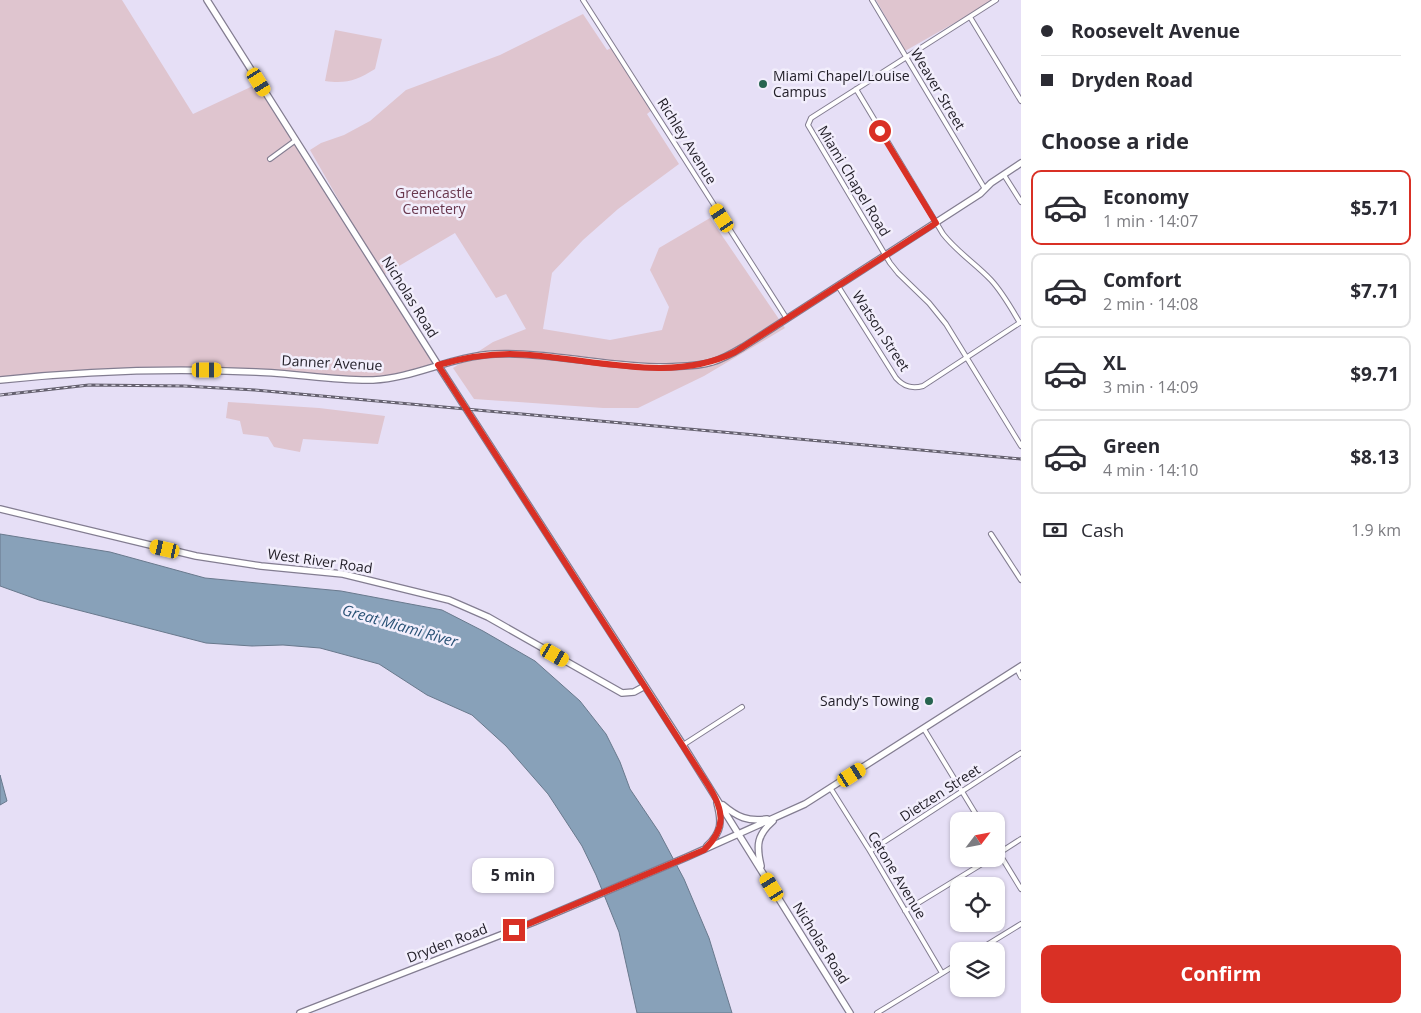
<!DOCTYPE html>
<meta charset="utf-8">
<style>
:root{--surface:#fff;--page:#f7f7f7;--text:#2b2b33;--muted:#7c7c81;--line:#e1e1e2;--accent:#d93025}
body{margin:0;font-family:"Open Sans",sans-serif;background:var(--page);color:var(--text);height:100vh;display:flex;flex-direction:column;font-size:19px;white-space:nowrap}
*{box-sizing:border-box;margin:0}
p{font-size:16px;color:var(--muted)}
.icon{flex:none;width:28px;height:28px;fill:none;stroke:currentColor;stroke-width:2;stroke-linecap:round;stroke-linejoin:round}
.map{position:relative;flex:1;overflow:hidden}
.side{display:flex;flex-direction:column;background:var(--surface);width:400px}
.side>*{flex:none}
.hud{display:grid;align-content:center;height:110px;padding:0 20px;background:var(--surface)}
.needle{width:32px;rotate:58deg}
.tools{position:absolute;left:950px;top:812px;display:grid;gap:10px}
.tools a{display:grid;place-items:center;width:55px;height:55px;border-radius:10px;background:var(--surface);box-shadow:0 1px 4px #0004;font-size:25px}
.end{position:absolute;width:22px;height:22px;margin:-11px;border:6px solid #d93025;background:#fff;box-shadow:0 0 0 2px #fff}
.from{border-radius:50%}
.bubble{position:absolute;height:35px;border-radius:10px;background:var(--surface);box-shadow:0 1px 4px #0004;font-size:16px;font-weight:700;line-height:35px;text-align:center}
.car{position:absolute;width:15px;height:30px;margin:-15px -8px;border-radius:6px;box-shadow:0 0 4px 1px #0007;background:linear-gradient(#f5c518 24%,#345 0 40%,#f5c518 0 76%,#345 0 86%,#f5c518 0)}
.hud b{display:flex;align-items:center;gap:18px;height:48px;font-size:19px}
.hud b+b{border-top:1px solid var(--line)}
.hud i{width:12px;height:12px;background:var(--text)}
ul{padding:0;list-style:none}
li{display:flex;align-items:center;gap:15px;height:75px;margin:0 10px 8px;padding:0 10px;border:2px solid var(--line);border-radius:10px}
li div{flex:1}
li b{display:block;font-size:19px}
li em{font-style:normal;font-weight:700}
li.on{border-color:var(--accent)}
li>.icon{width:45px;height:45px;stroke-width:1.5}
h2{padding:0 20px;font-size:22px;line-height:60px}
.pay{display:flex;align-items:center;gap:12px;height:55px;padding:0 20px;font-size:19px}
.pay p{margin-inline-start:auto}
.button{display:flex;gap:10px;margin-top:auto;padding:10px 20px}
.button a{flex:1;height:58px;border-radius:10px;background:var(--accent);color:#fff;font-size:20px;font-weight:700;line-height:58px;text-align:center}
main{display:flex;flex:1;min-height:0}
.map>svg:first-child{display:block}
.green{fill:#dfc5cf}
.water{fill:#88a1b9;stroke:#69798d}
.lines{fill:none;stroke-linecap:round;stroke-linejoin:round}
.street-casing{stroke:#837d91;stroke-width:6}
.secondary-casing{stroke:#837d91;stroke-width:8}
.street{stroke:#fff;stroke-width:4}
.secondary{stroke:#fff;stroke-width:5.5}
.rail-casing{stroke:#65616f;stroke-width:3}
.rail{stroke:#f2eefc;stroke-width:1;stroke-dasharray:4;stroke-linecap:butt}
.route{stroke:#d93025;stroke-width:6}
.poi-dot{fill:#27644f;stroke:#f2eefc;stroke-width:2}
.labels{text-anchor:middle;stroke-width:5;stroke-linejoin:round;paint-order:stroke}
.poi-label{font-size:14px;fill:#201d26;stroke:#f2eefc;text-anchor:start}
.street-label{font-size:14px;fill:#201d26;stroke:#f2eefc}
.park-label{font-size:14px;fill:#69384e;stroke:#f2eefc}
.water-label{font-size:15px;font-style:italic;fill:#295276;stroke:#f2eefc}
</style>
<main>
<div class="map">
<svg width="1021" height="1013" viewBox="0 0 1021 1013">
<rect width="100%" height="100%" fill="#e6dff6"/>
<path class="green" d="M0,0h122l71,114 66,-31 83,130 3,-2 -35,-61 11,-7 23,-8 26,-14 36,-31 94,-35 83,-41 24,36 6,-3 40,62 -6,5 32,50 -61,45 -35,31 -31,33 -9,56 67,11 52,-10 7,-23 -19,-37 9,-22 51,-30 75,110 -81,48 -66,32h-35l-129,-9 -21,-31 40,-26 33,-13 -20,-35 -10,4 -41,-65 -73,43 56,89 -58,15 -121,-8 -102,-2 -157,10z
M876,0h119l-90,51z
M335,30l47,9 -7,30c-18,11 -28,15 -50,12z
M228,402l91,6 66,8 -7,28 -75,-5 -3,13 -26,-5 -6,-10 -25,-3 -3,-13 -14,-3z"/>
<path class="water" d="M0,534l110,18 95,26 136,13 101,19 41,21 52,30 45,40 26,33 14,28 10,27 29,43 25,47 25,59 23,75h-95l-18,-81 -23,-57 -14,-29 -34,-52 -42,-48 -34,-31 -45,-20 -48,-31 -59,-16 -37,-3 -31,1 -46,-3 -167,-43 -39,-14z
M0,775l7,26 -7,4z"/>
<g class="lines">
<g class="street-casing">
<path id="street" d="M583,0l204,319
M872,0l113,189
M996,0l-185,118 -3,7 82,138 8,10 31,30 17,21 75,122
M970,17l51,84
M856,89l87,145c14,18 33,30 48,46 12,13 20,28 29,43
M270,159l26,-19
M1004,175l17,27
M838,286l58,92c8,9 16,11 27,8l98,-64
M991,534l30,46
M1017,669l4,8
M924,729l56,92
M683,745l59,-38
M831,789l39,62 72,122
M996,848l25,41
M870,851l151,-98
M996,855l25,-16
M905,911l85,-52
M977,951l44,-27
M877,1013l82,-50"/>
</g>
<g class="secondary-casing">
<path id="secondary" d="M207,0l231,365 245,380 167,268
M0,380c85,-9 170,-12 256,-8 39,1 78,9 117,8 42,-2 79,-24 122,-26 56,-2 112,13 169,13 16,-1 33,0 48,-5 11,-3 21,-9 31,-15l237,-153 11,-11 30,-20
M0,509l196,47 65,10 82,8 106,26 39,17 134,76 12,-1 11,-6
M723,805c14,12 25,17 44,14
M707,846c15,-14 15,-24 10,-43
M761,866c-5,-21 -4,-31 12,-45
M300,1013l234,-91 153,-65 118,-53 216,-138"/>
</g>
<use href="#street" class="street"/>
<use href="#secondary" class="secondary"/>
<g class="rail-casing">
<path id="rail" d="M0,395l89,-10 95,1 71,4 766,69"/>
</g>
<use href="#rail" class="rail"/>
</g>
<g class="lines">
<path class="route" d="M514,930l190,-80c23,-22 20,-40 4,-65l-270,-420c24,-7 47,-11 72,-11 72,1 158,32 225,-2l201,-129 -56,-92"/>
</g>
<g class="poi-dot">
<circle cx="763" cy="84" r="5"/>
<circle cx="929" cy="701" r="5"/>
</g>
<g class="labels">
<g class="poi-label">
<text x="773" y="81">Miami Chapel/Louise<tspan x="773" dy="16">Campus</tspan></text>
<text x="919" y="706" text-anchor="end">Sandy’s Towing</text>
</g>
<g class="street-label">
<text transform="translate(938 89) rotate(59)" y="5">Weaver Street</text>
<text transform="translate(687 141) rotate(58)" y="5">Richley Avenue</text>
<text transform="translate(854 181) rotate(59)" y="5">Miami Chapel Road</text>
<text transform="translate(410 297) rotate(58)" y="5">Nicholas Road</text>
<text transform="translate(881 331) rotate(57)" y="5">Watson Street</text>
<text transform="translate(332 363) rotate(3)" y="5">Danner Avenue</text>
<text transform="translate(320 561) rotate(8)" y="5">West River Road</text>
<text transform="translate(940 793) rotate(-33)" y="5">Dietzen Street</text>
<text transform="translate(897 875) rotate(59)" y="5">Cetone Avenue</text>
<text transform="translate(447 943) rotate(-21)" y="5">Dryden Road</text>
<text transform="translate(821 943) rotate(58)" y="5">Nicholas Road</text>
</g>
<g class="park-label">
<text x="434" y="198">Greencastle<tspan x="434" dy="16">Cemetery</tspan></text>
</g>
<g class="water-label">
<text transform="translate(400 626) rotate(16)" y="5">Great Miami River</text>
</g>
</g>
</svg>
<div class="tools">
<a><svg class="needle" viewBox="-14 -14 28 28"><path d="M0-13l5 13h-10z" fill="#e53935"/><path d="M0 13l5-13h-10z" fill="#7c7c81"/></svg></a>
<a><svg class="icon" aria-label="locate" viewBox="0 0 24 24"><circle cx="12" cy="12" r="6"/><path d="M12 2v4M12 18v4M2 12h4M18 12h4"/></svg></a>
<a><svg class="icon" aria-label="layers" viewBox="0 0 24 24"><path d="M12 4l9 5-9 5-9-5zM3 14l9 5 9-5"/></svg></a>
</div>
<i class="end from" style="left:880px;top:131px"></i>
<i class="end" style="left:514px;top:930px"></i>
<div class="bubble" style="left:472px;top:858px;width:82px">5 min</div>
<i class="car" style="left:259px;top:82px;rotate:148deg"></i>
<i class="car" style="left:722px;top:218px;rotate:327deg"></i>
<i class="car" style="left:207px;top:370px;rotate:90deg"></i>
<i class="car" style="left:165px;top:549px;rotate:283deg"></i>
<i class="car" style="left:555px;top:655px;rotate:120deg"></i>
<i class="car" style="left:852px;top:775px;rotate:57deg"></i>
<i class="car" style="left:772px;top:887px;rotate:328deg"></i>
</div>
<section class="side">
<div class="hud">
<b><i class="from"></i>Roosevelt Avenue</b>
<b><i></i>Dryden Road</b>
</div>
<h2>Choose a ride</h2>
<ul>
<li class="on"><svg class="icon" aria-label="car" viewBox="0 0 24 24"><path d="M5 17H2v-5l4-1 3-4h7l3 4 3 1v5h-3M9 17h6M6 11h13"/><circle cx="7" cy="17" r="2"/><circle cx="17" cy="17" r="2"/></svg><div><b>Economy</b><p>1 min · 14:07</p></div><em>$5.71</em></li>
<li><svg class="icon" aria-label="car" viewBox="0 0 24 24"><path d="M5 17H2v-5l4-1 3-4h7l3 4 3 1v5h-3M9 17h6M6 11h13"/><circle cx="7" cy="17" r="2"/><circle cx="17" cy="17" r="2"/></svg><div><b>Comfort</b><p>2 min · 14:08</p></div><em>$7.71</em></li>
<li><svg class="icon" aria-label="car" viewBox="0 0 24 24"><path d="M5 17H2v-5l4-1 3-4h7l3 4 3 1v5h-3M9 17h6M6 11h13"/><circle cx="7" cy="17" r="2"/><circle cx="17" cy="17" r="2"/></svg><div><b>XL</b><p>3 min · 14:09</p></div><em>$9.71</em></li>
<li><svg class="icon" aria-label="car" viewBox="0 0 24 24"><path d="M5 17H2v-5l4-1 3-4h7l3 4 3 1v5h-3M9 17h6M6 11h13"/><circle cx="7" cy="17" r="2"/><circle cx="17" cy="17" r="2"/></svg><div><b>Green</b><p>4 min · 14:10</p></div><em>$8.13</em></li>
</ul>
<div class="pay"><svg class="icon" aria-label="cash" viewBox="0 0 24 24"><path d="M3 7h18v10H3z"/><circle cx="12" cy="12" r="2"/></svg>Cash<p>1.9 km</p></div>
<div class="button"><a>Confirm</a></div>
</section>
</main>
